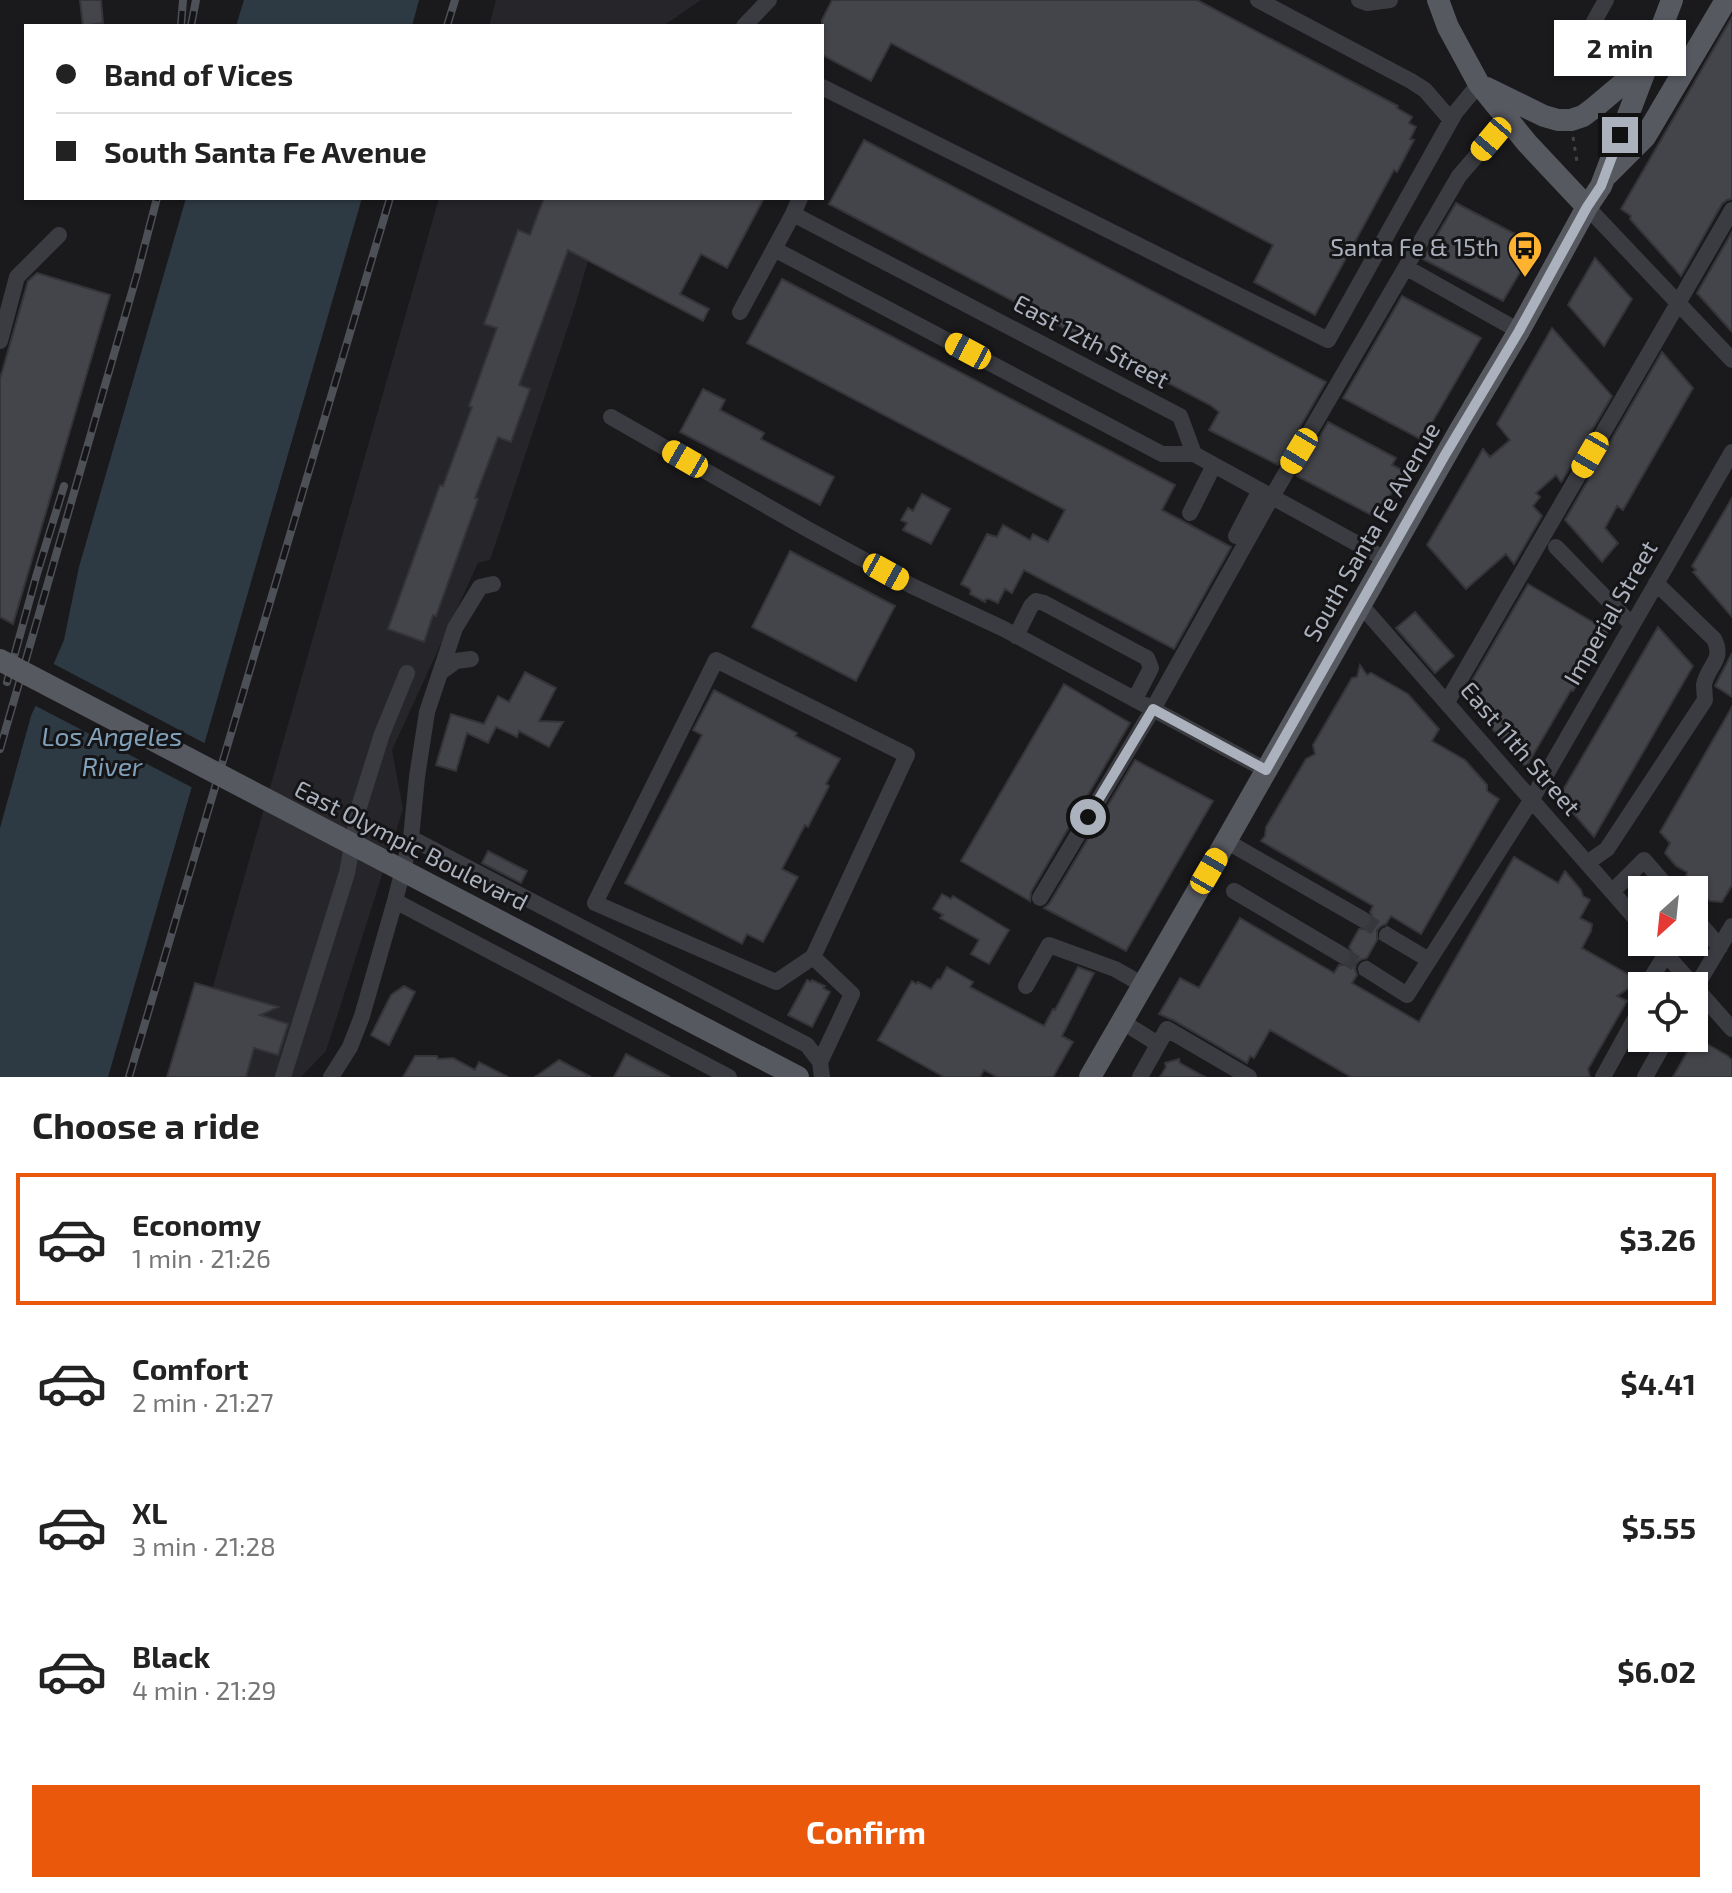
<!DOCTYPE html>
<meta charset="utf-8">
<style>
:root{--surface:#fff;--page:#f2f2f2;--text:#222;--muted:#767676;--line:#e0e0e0;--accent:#ea580c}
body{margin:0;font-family:"Exo 2",sans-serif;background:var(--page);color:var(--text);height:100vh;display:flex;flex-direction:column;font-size:30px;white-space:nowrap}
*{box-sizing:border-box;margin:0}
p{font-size:26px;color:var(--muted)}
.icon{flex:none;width:44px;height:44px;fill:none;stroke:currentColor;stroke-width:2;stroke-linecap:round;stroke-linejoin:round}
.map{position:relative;height:1077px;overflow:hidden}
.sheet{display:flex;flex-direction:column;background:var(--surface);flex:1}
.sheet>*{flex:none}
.guide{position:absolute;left:24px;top:24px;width:800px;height:176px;border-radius:0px;box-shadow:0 2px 6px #0004;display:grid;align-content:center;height:176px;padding:0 32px;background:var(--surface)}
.needle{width:52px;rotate:207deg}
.buttons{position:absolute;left:1628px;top:876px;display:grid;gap:16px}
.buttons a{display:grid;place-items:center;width:80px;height:80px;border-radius:0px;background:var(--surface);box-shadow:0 2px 6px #0004;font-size:40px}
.end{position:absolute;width:36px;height:36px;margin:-18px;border:10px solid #acb2bd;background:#111;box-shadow:0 0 0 4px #111}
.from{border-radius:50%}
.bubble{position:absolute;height:56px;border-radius:0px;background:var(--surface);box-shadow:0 2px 6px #0004;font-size:26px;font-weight:700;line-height:56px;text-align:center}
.car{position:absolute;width:24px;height:48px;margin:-24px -12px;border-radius:10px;box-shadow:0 0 6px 2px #0007;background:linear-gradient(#f5c518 24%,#345 0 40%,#f5c518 0 76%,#345 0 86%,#f5c518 0)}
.guide b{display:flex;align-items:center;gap:28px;height:76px;font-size:30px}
.guide b+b{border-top:2px solid var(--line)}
.guide i{width:20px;height:20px;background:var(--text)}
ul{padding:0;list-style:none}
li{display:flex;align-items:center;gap:24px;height:132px;margin:0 16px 12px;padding:0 16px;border:4px solid transparent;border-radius:0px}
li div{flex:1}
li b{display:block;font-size:30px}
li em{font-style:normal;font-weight:700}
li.current{border-color:var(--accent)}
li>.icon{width:72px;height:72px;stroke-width:1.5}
h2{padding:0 32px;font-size:36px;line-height:96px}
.action{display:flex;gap:16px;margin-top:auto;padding:16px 32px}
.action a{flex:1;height:92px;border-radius:0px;background:var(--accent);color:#fff;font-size:32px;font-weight:700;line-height:92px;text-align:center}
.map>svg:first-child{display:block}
.built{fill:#26262a}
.water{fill:#2e3a43}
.pier{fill:#1a1a1d}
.building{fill:#44454a;stroke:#343439;stroke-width:2}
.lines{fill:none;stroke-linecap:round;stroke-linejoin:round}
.minor-tunnel{stroke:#37383d;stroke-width:16;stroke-dasharray:16 8;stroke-linecap:butt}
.path{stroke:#414349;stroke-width:3;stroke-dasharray:4 6;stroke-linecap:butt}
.minor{stroke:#3b3c42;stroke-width:16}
.major{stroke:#575961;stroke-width:22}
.rail-casing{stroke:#4e5057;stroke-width:8}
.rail{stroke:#151518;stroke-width:5;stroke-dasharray:15;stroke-linecap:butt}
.major-bridge{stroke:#575961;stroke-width:22}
.route{stroke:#acb2bd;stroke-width:10}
.labels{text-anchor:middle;stroke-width:6;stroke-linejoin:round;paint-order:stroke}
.poi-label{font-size:24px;fill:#acb2bd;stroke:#151518;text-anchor:end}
.street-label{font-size:24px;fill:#acb2bd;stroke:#151518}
.water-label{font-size:26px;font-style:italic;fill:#81a1ba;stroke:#151518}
</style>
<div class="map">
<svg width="1732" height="1077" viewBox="0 0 1732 1077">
<rect width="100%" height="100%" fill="#1a1a1d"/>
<path class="built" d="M496,0h205l-38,26h-174z
M439,198h167l-31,108 -85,254 -12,3 -86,187 11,59 -77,242 -25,26h-114z"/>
<path class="water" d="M244,0h175l-7,26h-176z
M186,198h176l-254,879h-108v-249l31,-112 33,-76 15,-73z"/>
<path class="pier" d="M50,662l158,83 -13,44 -163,-85z"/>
<path class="building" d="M80,0h21l2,23 -20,3z
M832,0h365l201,106 -1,2 15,9 -3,6 7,4 -6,12 4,1 -17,32 -3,-2 -79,145 -61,-33 19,-37 -382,-202 -20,38 -49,-26v-35z
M1732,17v182l-5,1 -5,4 -41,72 -51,-57 1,-3 -10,-7z
M864,140l462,242 -48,83 -69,-35 10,-18 -9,-7 -381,-201z
M544,198h220l-37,70 -26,-14 -21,40 29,15 -6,12 -135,-71 -49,135 11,4 -19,53 -13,-5 -23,61 3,1 -42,117 -3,-1 -9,27 -36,-13 52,-144 3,1 29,-79 -3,-1 28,-78 -13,-4 34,-94 12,5z
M1456,203l80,42 -33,56 -80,-42z
M1732,232v100l-35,-39z
M1595,258l37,41 -28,47 -36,-41z
M37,273l73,22 -97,329 -13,-7v-238l28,-98z
M782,279l393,206 -13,25 69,37 -57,102 -150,-79 -12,23 -7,-4 -7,14 -9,-4h-3l-1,3 -15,-8 1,-3 -2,-3 -8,-4 26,-50 10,3 6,-12 27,15 3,-6 15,8 17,-32 -318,-167z
M1402,296l79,42 -59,102 -79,-42z
M1552,328l60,68 -50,85 -1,1 -5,-7 -20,18 4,4 -7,9 9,10 -28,48 -8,-10 -40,35 -39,-44 56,-96 7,8 20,-17 -13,-16z
M1662,352l31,36 -70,122 -6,-4 -12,22 13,15 -16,19 -37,-42z
M703,389l22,11 -5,10 44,23 -3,6 73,38 -14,28 -140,-73z
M1328,422l68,36 -4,7 12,6 -27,47 -80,-42z
M922,494l28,15 -19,35 -28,-14 4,-7 -6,-3 7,-12 5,3z
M1732,498v119l-39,-45 3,-2 -4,-4z
M790,551l105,55 -39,75 -104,-54z
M1528,584l80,47 -35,60 -2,-1 -45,77 -63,-71z
M1415,612l39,44 -19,17 -39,-45z
M1658,627l35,39 -99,171 -29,-33 -2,-14z
M1732,653v44l-17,-11z
M1360,665l7,10 4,-2 37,21 31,35 -7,12 33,19 22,25v6l12,8 -78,135 -30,-18 -5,8 -5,2 -4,4v10l-10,18 -7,2 -4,4 -1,5 2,6 -5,8 67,39 95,-165 44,26 7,-12 16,19 2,6 7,4 -10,18 12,6 -1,7 -9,17 58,33 -23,15 10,5 -39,68 2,8h-239l-81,-47 -16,28 -4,-2 -3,7 -74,-43 -14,-6 21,-36 19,10 41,-70 94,55 5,-8h8l5,-5 1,-6 -4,-7 10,-18h8l4,-4 2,-7 -3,-6 3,-6 -112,-65 4,-5 1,-9 40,-68 9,-5 -2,-9 39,-67 5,-1z
M525,672l31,16 -17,33 24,1 -14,25 -30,-16 -2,6 -21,-10 -8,16 -21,-10 -11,38 -20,-6 15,-51 33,10 14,-28 11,6z
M1064,684l66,39 -99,169 -1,9 -69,-40z
M714,690l83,43 -2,3 45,23 -14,25 3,2 -21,41 -3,-2 -23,44 16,8 -35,65 -16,-8 -5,10 -117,-61 77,-148 -9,-5z
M1732,707v178l-10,17 -12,-1 -24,-23 1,-6 -11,-6 -11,-13 5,-10 -10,-11z
M1135,760l78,41 -87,150 -82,-43 5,-4z
M488,851l39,20 -6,12 -39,-20z
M942,894l9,5 2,-3 56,34 -20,34 -18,-10 8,-14 -39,-22 3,-3 -10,-6z
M947,967l26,15 -3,5 74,39 9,-17 2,1 23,-43 16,6 -32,63 11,6 -20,35h-56l-13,-7 -4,7h-36l-66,-37 34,-59 4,3 2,-2 13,7 7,-10 2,1z
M807,980l4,2 1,-2 13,6 -2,2 7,4 -18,35 -24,-12z
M195,983l83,24 -18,8 28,9 -10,31 -24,-7 -8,29h-79z
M404,986l11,6 -26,53 -18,-10 20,-40z
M1700,1040l28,16 4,4v17h-59l16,-28 8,-1z
M626,1054l44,23h-56z
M415,1056h22l1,3 15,-1 22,12 4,-8 29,15h-105z
M1179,1059l1,4 25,14h-45l6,-10 -1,-4z
M559,1060l32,17h-56z"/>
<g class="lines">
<path class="minor-tunnel" d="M1362,919l25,16
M1342,955l24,14"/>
<path class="path" d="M1607,56l5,2
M1573,137l4,25"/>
<path class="minor" d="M1258,0l153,81 14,9 26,30
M1359,0l8,3 23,-3
M744,26l25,-26
M1580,47l26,-47
M822,87l506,253 127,-227 24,-29
M1587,207l145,153
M793,214l387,202 14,38 191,105
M774,249l388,205h32
M1407,268l112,63
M740,312l53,-98 7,-16
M0,341l17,-64 42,-42
M611,417l198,113 103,56 92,43 262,141
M1190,513l24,-48
M1236,536l24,-46
M1556,547l76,78
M1360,604l282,322
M1016,636l15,-30 5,-5 8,2 103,55 4,10 -16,31
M441,672l15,-11 15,-2
M1447,702l285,-492
M411,838l396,207 13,17 2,15
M1226,841l136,78
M1587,863l20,-14 98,-149c0,-1 -1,-14 -1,-15 3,-19 21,-25 10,-46l-58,-56
M1234,891l108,64
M1612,892l32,-32 26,30
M1040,898l113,-189 113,-202 193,-331 32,-37 19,-17
M395,901l334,176
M1694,917l26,30
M1387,935l42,25
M1655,942l39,44
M813,957l-37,25 -181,-79 121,-243 191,95 -94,202 39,37 -32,68
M1366,969l41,26 125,-196 200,-347
M1026,986l23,-41 66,24 28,16
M1650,986l3,-11 13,-21
M1694,986l38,43
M1694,990l38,-64
M1121,1021l37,23
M283,1077l64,-204 12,-66 23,-73 25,-61
M331,1077l19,-30 12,-31 33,-115 16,-63 6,-61 10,-65 28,-84 25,-41 13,-3
M1140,1077l27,-48 82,48
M1603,1077l39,-71
M1645,1077l22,-39"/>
<path class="major" d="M1438,0l10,27 31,57 48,59 60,64
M1487,88l57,28 14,4h13l12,-4 12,-9 51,-43
M1608,174l37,-37 81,-137
M677,1014l121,63
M1090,1077l119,-206 251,-441 59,-99 68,-124 14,-21 71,-186"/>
<g class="rail-casing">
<path id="rail" d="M181,26l2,-26
M191,26l5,-26
M447,26l8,-26
M7,682l29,-105 28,-91
M0,749l138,-478 19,-73
M129,1077l261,-879"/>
</g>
<use href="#rail" class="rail"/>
<path class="major-bridge" d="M0,660l677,354"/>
</g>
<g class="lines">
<path class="route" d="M1088,817l65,-108 113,61 179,-315 74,-124 68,-124 14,-21 19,-51"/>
</g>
<defs>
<g id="bus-pin" transform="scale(1.8)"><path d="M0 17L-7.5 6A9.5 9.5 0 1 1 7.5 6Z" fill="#ffb230" stroke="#151518"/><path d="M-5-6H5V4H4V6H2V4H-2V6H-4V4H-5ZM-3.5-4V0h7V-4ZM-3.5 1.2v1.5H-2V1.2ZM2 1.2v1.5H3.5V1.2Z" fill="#111"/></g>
</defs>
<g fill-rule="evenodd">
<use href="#bus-pin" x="1525" y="248"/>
</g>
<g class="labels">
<g class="poi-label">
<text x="1499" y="256">Santa Fe &amp; 15th</text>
</g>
<g class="street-label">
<text transform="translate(1091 342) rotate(28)" y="8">East 12th Street</text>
<text transform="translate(1372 532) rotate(-60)" y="8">South Santa Fe Avenue</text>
<text transform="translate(1611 613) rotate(-60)" y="8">Imperial Street</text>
<text transform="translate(1520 749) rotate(49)" y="8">East 11th Street</text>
<text transform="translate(411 846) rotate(27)" y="8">East Olympic Boulevard</text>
</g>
<g class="water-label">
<text x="112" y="746">Los Angeles<tspan x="112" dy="30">River</tspan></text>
</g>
</g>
</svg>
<div class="buttons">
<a><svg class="needle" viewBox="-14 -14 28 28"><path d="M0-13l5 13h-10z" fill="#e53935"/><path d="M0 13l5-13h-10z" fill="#767676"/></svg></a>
<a><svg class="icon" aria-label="locate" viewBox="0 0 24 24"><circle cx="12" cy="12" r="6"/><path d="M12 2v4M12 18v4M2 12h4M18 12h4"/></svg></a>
</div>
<i class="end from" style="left:1088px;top:817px"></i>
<i class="end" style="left:1620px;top:135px"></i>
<div class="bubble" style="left:1554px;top:20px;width:132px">2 min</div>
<i class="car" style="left:1491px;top:139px;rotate:220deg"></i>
<i class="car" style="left:968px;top:351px;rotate:298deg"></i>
<i class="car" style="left:1299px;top:451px;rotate:211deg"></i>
<i class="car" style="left:1590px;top:455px;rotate:210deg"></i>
<i class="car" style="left:685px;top:459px;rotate:300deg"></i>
<i class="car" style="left:886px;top:572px;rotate:119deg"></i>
<i class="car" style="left:1209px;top:871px;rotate:30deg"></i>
<div class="guide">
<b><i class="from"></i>Band of Vices</b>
<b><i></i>South Santa Fe Avenue</b>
</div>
</div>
<section class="sheet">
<h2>Choose a ride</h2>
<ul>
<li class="current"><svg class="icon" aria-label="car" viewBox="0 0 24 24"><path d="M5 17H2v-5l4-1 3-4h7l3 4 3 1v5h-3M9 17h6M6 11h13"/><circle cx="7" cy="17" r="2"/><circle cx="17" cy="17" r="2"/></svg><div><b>Economy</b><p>1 min · 21:26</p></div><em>$3.26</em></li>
<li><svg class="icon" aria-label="car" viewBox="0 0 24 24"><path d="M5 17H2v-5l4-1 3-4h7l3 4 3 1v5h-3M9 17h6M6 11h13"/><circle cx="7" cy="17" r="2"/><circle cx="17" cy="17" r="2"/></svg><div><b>Comfort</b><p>2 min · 21:27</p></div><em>$4.41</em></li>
<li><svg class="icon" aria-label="car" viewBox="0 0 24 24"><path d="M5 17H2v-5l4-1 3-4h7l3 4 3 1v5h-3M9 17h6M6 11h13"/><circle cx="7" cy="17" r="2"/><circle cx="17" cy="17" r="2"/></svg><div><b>XL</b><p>3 min · 21:28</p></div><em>$5.55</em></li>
<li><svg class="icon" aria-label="car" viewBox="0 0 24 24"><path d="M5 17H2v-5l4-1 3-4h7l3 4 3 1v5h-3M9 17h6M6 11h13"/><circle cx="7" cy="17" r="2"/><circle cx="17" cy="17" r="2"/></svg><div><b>Black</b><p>4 min · 21:29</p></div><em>$6.02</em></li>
</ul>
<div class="action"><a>Confirm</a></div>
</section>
